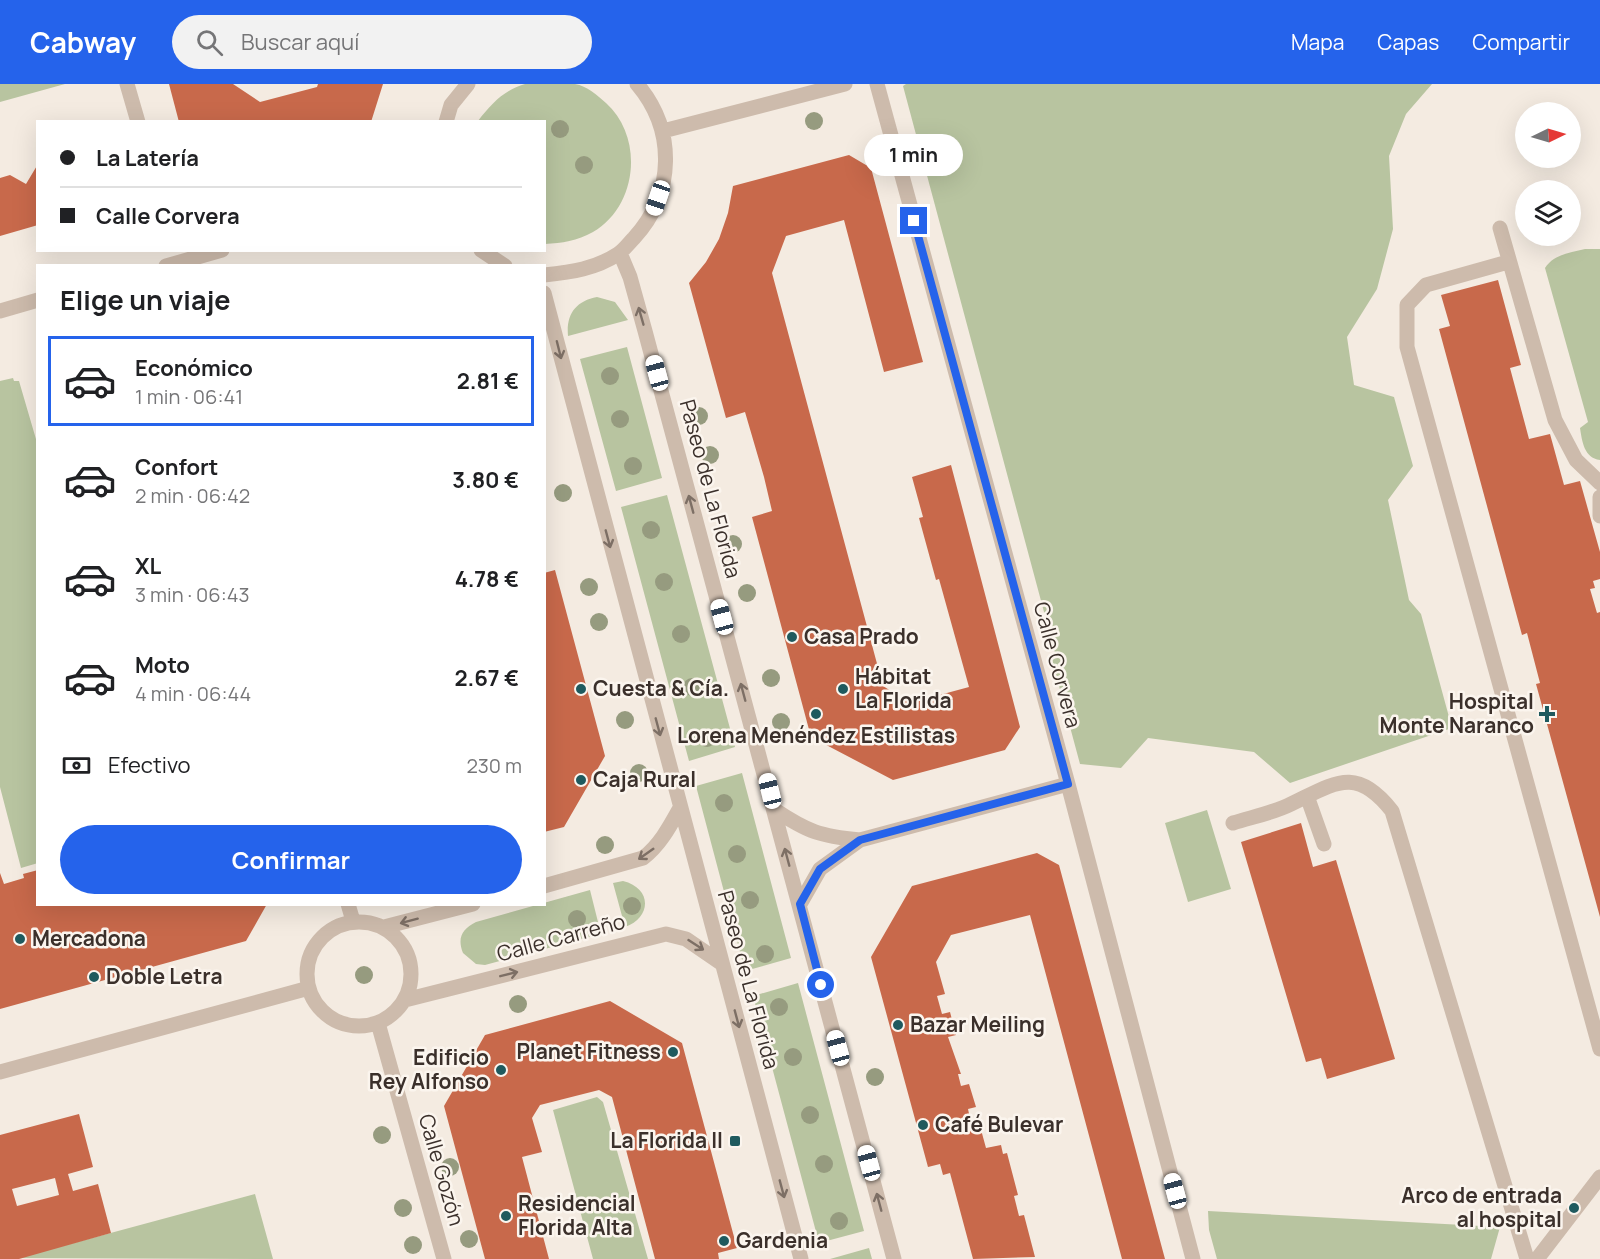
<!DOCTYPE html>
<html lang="es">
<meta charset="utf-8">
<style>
:root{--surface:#fff;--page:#f2f2f2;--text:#202124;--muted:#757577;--line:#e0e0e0;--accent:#2563eb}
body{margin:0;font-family:Manrope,sans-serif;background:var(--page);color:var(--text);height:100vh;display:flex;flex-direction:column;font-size:22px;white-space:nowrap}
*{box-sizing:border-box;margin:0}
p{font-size:20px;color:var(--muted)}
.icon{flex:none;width:33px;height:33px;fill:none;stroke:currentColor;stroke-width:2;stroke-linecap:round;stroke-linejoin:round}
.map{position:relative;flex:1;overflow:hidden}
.sheet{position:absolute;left:36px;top:180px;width:510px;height:642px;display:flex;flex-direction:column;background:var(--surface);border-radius:0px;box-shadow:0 6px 24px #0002}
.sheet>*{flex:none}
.top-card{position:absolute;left:36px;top:36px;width:510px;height:132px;border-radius:0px;box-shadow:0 6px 24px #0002;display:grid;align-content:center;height:132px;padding:0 24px;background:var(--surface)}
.needle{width:39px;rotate:85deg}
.buttons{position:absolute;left:1515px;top:18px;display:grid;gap:12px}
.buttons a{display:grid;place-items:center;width:66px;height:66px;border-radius:50%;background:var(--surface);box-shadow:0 6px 24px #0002;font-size:30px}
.end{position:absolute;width:27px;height:27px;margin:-14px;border:8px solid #2563eb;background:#fff;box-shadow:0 0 0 3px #fff}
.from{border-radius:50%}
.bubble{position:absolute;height:42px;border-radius:21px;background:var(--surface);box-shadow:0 6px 24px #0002;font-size:20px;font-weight:700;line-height:42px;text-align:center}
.car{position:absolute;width:18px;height:36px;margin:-18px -9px;border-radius:8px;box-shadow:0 0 4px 2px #0007;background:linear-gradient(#fff 24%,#345 0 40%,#fff 0 76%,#345 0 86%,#fff 0)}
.top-card b{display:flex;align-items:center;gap:21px;height:57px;font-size:22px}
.top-card b+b{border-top:2px solid var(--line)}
.top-card i{width:15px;height:15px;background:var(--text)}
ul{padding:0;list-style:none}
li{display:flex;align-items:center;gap:18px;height:90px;margin:0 12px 9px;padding:0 12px;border:3px solid transparent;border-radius:0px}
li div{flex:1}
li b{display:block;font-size:22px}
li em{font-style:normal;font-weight:700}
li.active{border-color:var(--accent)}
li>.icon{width:54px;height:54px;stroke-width:1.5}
h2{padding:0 24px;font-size:27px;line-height:72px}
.pay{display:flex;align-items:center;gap:15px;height:66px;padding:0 24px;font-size:22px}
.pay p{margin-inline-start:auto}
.button{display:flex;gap:12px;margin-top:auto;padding:12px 24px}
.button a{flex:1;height:69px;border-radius:36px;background:var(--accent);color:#fff;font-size:24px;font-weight:700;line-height:69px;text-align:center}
header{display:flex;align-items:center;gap:36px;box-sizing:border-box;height:84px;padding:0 30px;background:var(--accent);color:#fff}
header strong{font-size:28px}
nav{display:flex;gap:33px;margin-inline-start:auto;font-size:21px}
.search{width:420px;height:54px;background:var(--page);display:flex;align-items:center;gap:15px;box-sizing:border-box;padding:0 21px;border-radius:33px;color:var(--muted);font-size:22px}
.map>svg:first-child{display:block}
.green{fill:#b8c4a0}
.building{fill:#c8694b;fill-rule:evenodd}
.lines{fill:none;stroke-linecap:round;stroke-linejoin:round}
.minor{stroke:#cdbbac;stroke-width:15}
.tree{fill:#969b7f}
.oneway{stroke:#7d6f65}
.route{stroke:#2563eb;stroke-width:8}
.poi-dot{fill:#1f5a5e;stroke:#fbf5ee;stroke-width:2}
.labels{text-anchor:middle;stroke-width:5;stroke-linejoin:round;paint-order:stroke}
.street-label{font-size:21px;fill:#3b302b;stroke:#fbf5ee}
.poi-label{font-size:21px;font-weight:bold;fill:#3b302b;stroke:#fbf5ee;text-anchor:start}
</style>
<header>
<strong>Cabway</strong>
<div class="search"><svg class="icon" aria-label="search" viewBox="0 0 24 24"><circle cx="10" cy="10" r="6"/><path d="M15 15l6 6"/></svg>Buscar aquí</div>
<nav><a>Mapa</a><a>Capas</a><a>Compartir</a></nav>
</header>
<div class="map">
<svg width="1600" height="1175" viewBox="0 0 1600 1175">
<rect width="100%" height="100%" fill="#f4ebe1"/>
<path class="green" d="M0,0h65l-65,18z
M525,0c16,0 35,0 50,0 12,2 22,11 31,19 38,34 32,103 -13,129 -16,9 -31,11 -48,12l-1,-122 -66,-1c13,-17 26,-31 47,-37z
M906,0h526l-26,30 -17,42 4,73 -16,60 -30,48 7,48 40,12 19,69 -25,34 21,100 12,14 31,114 -162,55 -36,-31 -106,-14 -27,30 -41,-4 -28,-104 3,-7 -152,-567z
M1585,165h15v211c-16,-2 -18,-19 -20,-32l8,-6 -43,-154c9,-14 25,-15 40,-19z
M597,213l18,5 13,18 -60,16c-2,-22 8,-35 29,-39z
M627,263l35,131 -46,13 -36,-132z
M13,294l1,3h5l19,65v417l-17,5 -21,-81v-406z
M667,411l68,252 -46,14 -68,-254z
M742,689l49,185 -46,13 -49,-185z
M1207,726l24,79 -43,13 -23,-79z
M623,797c29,7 29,36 2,46l-12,-44z
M590,806l11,44 -116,31 -9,-1 -13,-11c-6,-15 -1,-24 13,-31z
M798,899l66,248 -45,12 -66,-247z
M597,1013l6,5 45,157h-55l-40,-149z
M255,1110l18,65 -255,-1z
M1208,1127l292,16 -9,32h-274l-8,-29z
M869,1164l3,11h-42z"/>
<path class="building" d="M169,0h64l27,18 57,-15 1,-3h65l-12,38h-192z
M849,71l22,13 52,194 -39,10 -40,-152 -58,16 -14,37 111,413 27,17 59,-16 -30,-108 -3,1 -17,-62 4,-1 -11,-40 39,-12 69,262 -15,23 -112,30 -82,-43 -59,-220 20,-6 -8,-34 -19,-65 -19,6 -37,-135 17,-21 13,-23 9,-26 5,-27z
M38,80v61l-38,11v-58l10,-3 16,9z
M1498,196l23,85 -11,3 19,71 21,-5 14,51 16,-4 20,71v27l-7,2 2,7 -5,1 7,24 3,-1v305l-64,-233 4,-1 -13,-50 -5,2 -83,-306 11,-3 -9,-31z
M555,486l50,186 -41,71 -20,5v-259z
M1301,739l12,44 23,-7 59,199 -68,20 -6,-21 -15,4 -65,-220z
M1037,769l22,12 106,394h-43l-92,-344 -79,20 -15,27 9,32 -8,2 5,18 8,-2 6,23 -8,2 13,37h-3l3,12 8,-2 7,23 -8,2 4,19 8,-2 6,22 15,-3 2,9 4,-1 11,42 -4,1 5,20 5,-1 11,42 -62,2 -23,-86 -7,2 -3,-11 -12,3 -57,-210 41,-71z
M38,786v34h229l-21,37 -246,68v-136l4,11 20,-6 -1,-4z
M610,917l72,42 55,205 -19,5 1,6h-64l-43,-162 -13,-7 -59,15 -8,13 10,34 -20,5 27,102h-64l-41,-153 41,-71z
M79,1030l14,53 -25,7 5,17 25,-7 13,49 -92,26h-19v-124zM55,1094l4,17 -42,11 -5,-17z"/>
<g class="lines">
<path class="minor" d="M127,0l11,38
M877,0l191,700 125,475
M446,38l5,-17 17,-21
M663,47l182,-47
M1500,144l55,192 21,40 24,23
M481,166l24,16
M620,169l10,24 15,54 249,928
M1508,178l-82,23 -19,20v42l193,702
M166,182l56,-16
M544,191c28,-3 51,-6 74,-21 6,-4 11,-11 16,-16 41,-45 42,-108 3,-154
M544,209l257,966
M0,227l38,-11
M1600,413v19
M1307,712l17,48
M775,726c33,22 45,26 85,30
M1233,739c19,-6 40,-10 58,-19 44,-21 65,-39 101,7l135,448
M544,802l99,-28c17,-13 27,-32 37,-50
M348,820l5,17
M800,820l20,-35 40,-29 208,-56
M307 890a52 52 0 1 1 104 0a52 52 0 1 1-104 0Z
M384,843l89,-23
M405,916l261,-66 20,5 35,24
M378,939l66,236
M0,988l309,-84
M1537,1175l63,-82"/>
</g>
<g class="tree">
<circle cx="814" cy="37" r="9"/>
<circle cx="560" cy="45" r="9"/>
<circle cx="584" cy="81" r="9"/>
<circle cx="610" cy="292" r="9"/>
<circle cx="699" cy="332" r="9"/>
<circle cx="620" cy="335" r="9"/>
<circle cx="710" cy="371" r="9"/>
<circle cx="633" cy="382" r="9"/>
<circle cx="563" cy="409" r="9"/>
<circle cx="651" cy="446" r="9"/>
<circle cx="733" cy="460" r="9"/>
<circle cx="664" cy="498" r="9"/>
<circle cx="589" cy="503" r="9"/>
<circle cx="747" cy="509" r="9"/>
<circle cx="599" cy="538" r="9"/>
<circle cx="681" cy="550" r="9"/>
<circle cx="771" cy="594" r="9"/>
<circle cx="692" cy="603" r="9"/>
<circle cx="625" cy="636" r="9"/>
<circle cx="781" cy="638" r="9"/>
<circle cx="707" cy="654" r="9"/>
<circle cx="639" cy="689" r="9"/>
<circle cx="724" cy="719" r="9"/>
<circle cx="605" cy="761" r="9"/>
<circle cx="737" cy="770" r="9"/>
<circle cx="750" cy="816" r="9"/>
<circle cx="632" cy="822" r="9"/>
<circle cx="577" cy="835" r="9"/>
<circle cx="765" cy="870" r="9"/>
<circle cx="364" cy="891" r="9"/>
<circle cx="518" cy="920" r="9"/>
<circle cx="779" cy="923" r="9"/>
<circle cx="793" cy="973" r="9"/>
<circle cx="875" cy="993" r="9"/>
<circle cx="810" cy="1031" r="9"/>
<circle cx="382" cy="1051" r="9"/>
<circle cx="824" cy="1080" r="9"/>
<circle cx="450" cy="1083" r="9"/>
<circle cx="403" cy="1124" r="9"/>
<circle cx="839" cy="1137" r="9"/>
<circle cx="469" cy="1155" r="9"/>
<circle cx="413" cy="1161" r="9"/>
</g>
<defs><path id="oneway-shaft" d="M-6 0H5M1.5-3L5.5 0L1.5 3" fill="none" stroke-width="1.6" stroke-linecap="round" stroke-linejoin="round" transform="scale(1.5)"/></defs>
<g class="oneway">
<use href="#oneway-shaft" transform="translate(641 232) rotate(-106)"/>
<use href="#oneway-shaft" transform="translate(559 266) rotate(76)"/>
<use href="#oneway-shaft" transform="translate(691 420) rotate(-105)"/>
<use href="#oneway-shaft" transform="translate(608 455) rotate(75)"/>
<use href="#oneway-shaft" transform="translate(743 608) rotate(-105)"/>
<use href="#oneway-shaft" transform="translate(658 643) rotate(75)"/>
<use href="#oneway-shaft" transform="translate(646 770) rotate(145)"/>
<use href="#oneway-shaft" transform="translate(787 773) rotate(-105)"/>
<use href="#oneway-shaft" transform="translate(409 837) rotate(165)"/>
<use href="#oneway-shaft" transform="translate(696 861) rotate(33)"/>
<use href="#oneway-shaft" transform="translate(509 890) rotate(-14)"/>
<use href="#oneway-shaft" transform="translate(737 935) rotate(75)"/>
<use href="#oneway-shaft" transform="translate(782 1105) rotate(75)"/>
<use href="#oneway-shaft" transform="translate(879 1118) rotate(-105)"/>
</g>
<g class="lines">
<path class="route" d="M821,901l-21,-81 20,-35 40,-29 208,-56 -154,-563"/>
</g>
<g class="poi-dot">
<circle cx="792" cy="553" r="6"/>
<circle cx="581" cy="605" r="6"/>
<circle cx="843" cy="605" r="6"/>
<circle cx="816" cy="630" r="6"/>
<path d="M1544 621h6v6h6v6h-6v6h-6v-6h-6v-6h6z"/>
<circle cx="581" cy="696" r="6"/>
<circle cx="20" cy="855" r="6"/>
<circle cx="94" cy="893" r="6"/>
<circle cx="898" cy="941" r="6"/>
<circle cx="673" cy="968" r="6"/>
<circle cx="501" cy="986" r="6"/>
<circle cx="923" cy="1041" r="6"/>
<rect x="729" y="1051" width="12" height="12" rx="3"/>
<circle cx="1574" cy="1124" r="6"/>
<circle cx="506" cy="1132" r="6"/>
<circle cx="724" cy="1157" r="6"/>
</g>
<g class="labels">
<g class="street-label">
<text transform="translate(710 405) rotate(75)" y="7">Paseo de La Florida</text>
<text transform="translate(1057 581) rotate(75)" y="7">Calle Corvera</text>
<text transform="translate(561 854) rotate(-15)" y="7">Calle Carreño</text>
<text transform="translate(748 896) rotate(75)" y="7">Paseo de La Florida</text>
<text transform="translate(441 1086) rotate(74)" y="7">Calle Gozón</text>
</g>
<g class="poi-label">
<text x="804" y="560">Casa Prado</text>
<text x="855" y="600">Hábitat<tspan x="855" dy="24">La Florida</tspan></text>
<text x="593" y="612">Cuesta &amp; Cía.</text>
<text x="1534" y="625" text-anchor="end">Hospital<tspan x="1534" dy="24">Monte Naranco</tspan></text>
<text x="816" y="659" text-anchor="middle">Lorena Menéndez Estilistas</text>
<text x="593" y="703">Caja Rural</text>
<text x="32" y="862">Mercadona</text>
<text x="106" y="900">Doble Letra</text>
<text x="910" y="948">Bazar Meiling</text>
<text x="661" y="975" text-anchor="end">Planet Fitness</text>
<text x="489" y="981" text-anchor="end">Edificio<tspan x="489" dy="24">Rey Alfonso</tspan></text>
<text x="935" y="1048">Café Bulevar</text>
<text x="723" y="1064" text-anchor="end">La Florida II</text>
<text x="1562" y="1119" text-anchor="end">Arco de entrada<tspan x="1562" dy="24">al hospital</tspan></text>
<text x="518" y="1127">Residencial<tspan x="518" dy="24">Florida Alta</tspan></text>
<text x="736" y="1164">Gardenia</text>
</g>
</g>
</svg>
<div class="buttons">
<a><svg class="needle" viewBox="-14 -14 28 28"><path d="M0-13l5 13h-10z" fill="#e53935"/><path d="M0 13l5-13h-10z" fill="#757577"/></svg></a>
<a><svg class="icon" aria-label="layers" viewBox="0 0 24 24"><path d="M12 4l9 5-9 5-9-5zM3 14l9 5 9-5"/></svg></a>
</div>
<i class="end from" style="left:821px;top:901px"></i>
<i class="end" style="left:914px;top:137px"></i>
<div class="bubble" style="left:864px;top:50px;width:99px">1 min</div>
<i class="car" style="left:658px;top:114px;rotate:199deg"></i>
<i class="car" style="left:657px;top:289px;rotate:345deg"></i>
<i class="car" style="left:722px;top:533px;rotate:345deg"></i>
<i class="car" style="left:770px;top:707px;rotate:346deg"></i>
<i class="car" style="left:838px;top:964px;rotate:345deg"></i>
<i class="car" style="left:869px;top:1079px;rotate:345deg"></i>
<i class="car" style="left:1175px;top:1107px;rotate:345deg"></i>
<div class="top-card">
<b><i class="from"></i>La Latería</b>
<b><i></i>Calle Corvera</b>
</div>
<section class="sheet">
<h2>Elige un viaje</h2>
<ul>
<li class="active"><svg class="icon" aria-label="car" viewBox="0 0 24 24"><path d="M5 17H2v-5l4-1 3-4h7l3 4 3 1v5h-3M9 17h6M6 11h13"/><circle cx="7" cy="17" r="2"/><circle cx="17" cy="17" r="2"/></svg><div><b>Económico</b><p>1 min · 06:41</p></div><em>2.81 €</em></li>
<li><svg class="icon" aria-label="car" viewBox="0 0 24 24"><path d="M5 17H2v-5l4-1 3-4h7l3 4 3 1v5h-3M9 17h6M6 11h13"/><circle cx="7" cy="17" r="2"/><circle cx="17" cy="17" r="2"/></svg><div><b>Confort</b><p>2 min · 06:42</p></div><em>3.80 €</em></li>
<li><svg class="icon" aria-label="car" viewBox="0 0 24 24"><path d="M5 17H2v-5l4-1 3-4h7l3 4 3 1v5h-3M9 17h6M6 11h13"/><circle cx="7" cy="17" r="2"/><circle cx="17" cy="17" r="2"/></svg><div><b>XL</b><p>3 min · 06:43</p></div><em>4.78 €</em></li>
<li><svg class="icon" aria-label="car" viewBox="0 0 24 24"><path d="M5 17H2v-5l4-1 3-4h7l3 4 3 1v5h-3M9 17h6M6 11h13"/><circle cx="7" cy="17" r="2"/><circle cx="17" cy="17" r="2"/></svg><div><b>Moto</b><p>4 min · 06:44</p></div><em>2.67 €</em></li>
</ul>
<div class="pay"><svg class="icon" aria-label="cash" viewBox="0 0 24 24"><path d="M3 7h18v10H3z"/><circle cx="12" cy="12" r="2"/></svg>Efectivo<p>230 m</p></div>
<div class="button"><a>Confirmar</a></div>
</section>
</div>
